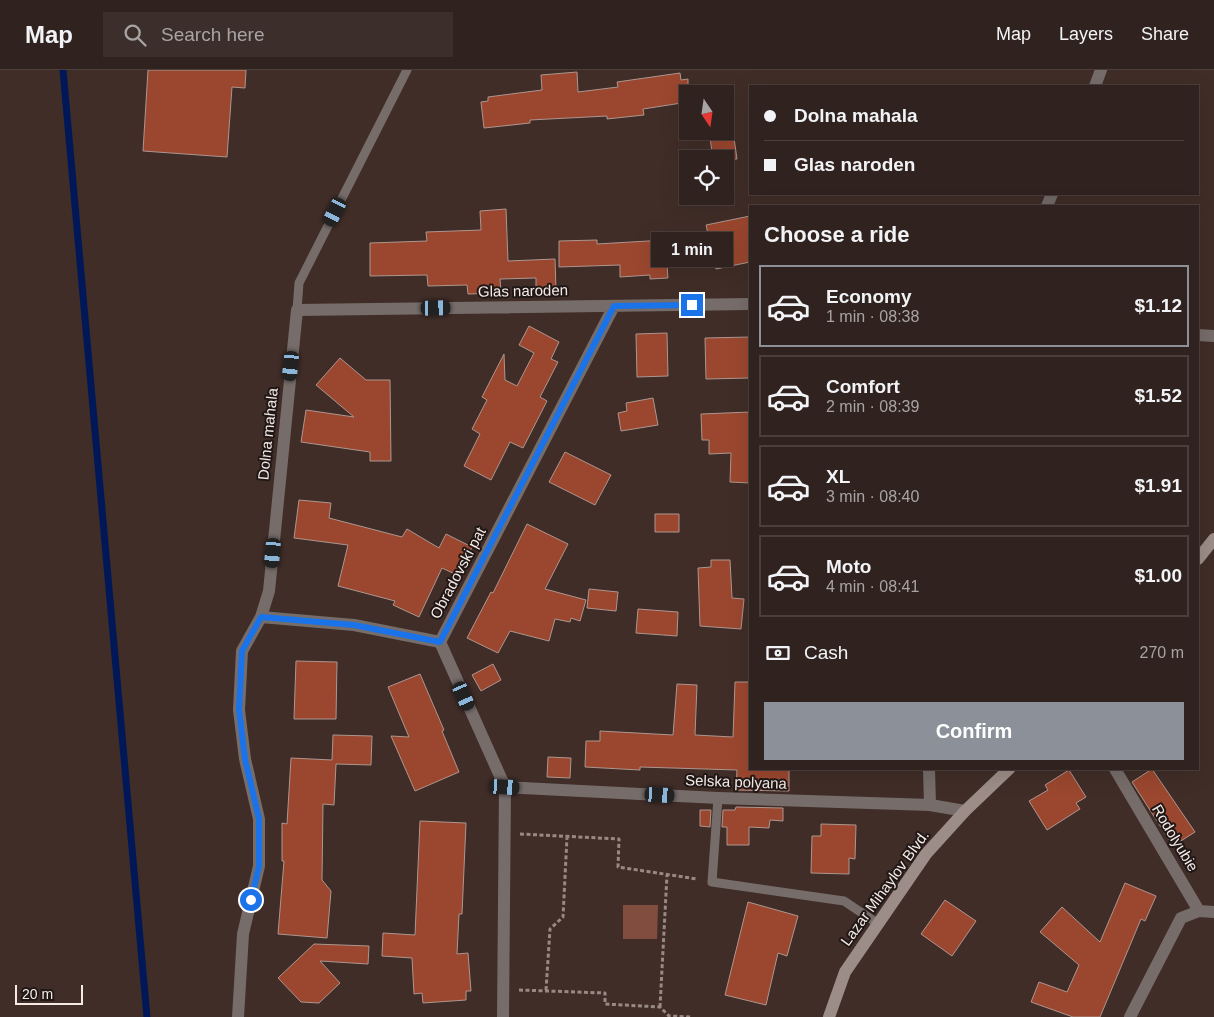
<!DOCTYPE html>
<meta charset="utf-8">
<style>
:root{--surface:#30221e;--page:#3c2f2b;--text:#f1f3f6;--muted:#a8a4a4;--line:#4b3f3c;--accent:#8c9099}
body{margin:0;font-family:Helvetica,sans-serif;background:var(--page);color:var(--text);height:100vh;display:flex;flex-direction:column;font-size:19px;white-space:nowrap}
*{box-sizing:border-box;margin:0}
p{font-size:16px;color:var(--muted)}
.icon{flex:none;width:28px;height:28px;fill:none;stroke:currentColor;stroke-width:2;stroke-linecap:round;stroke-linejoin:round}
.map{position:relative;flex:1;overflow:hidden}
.sheet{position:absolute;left:749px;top:135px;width:450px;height:565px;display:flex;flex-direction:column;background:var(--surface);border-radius:0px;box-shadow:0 5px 20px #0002,0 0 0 1px var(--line)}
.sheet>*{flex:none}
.guide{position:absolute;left:749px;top:15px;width:450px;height:110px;border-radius:0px;box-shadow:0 5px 20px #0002,0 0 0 1px var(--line);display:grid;align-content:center;height:110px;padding:0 15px;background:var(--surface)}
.needle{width:32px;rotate:167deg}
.controls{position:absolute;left:679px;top:15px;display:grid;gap:10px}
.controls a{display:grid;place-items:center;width:55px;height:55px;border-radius:0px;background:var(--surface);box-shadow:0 5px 20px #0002,0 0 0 1px var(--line);font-size:25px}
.scale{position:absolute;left:15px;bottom:12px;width:68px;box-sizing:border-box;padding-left:5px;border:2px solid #f6eae6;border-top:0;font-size:14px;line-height:18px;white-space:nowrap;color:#f6eae6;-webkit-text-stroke:4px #201816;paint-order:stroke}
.end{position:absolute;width:22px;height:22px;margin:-11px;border:6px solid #1a73e8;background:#fff;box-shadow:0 0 0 2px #fff}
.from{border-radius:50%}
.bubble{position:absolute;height:35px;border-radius:0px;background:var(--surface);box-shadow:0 5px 20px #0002,0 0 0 1px var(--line);font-size:16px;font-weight:700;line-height:35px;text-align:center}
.car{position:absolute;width:15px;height:30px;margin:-15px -8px;border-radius:6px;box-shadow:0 0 4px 1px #0007;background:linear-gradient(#222 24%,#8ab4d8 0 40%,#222 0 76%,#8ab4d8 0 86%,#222 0)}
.guide b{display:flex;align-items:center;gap:18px;height:48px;font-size:19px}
.guide b+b{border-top:1px solid var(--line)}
.guide i{width:12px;height:12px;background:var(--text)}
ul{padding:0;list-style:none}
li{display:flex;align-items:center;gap:15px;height:82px;margin:0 10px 8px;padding:0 5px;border:2px solid var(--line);border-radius:0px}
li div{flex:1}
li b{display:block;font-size:19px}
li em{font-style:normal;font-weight:700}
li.selected{border-color:var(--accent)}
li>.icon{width:45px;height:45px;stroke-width:1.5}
h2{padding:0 15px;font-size:22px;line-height:60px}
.pay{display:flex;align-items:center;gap:12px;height:55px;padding:0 15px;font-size:19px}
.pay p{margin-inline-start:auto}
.button{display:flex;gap:10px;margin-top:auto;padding:10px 15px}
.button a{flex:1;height:58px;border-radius:0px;background:var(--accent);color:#fff;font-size:20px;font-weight:700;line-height:58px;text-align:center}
header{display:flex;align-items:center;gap:30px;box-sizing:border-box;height:70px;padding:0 25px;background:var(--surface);border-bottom:1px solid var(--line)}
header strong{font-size:24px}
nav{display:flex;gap:28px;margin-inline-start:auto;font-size:18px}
.search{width:350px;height:45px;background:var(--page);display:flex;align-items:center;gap:12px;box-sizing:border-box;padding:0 18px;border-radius:0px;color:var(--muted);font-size:19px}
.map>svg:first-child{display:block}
.green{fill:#814d3f}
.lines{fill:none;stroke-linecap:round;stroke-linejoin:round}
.stream{stroke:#001858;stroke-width:7}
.building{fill:#9b472f;stroke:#ad968f}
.path{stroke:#988984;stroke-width:3;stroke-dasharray:4 2.5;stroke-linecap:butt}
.lane{stroke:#766d6a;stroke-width:9}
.street{stroke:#766d6a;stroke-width:12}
.secondary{stroke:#9c8d88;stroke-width:12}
.route{stroke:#1a73e8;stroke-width:6}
.labels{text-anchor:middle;stroke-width:4;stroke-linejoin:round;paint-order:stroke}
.street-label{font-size:15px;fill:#f6eae6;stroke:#201816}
</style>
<header>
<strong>Map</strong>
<div class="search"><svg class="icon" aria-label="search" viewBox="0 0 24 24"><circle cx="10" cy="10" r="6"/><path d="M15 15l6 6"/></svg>Search here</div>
<nav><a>Map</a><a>Layers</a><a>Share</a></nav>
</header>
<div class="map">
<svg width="1214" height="947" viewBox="0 0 1214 947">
<rect width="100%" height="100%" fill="#402d28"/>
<path class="green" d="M623,835h35l-1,34h-34z"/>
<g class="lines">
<path class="stream" d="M63,0l84,947"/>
</g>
<path class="building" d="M148,0h98l-1,18 -13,-1 -5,70 -84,-6z
M577,2l1,20 40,-5 -1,-5 63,-9 1,7 7,-1v23l-45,7 1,6 -37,4v-3l-77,4v3l-46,5 -3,-26 7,-1v-4l54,-7 -1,-15z
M709,61h24l4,28h-24z
M506,139l2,52 47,-2 1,31 -20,1v-13l-36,1 1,14 -33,1 -1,-9 -39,1 -1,-11 -57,1v-33l57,-2 -1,-9 55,-2 -1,-19z
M750,146v46l-34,7 -10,-44z
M597,170v4l68,-4 3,38 -18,1v-4l-30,2v-12l-61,2v-26z
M529,256l30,16 -8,17 7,3 -18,35 7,4 -24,47 -13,-6 -19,38 -27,-14 16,-32 -8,-5 15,-29 -5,-3 22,-43 1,26 12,6 17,-33 -15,-8z
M667,263l1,43 -31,1 -1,-43z
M750,267v41l-44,1 -1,-41z
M340,288l26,22h24l1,81h-21v-9l-69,-10 5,-32 48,7 -38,-32z
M653,328l5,27 -37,6 -3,-18 9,-2 -1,-8z
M750,342v71l-20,-1 1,-29 -22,1v-14h-7l-1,-26z
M565,382l46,23 -16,30 -46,-23z
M299,430l32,3 -2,15 73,19 5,-8 32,19 7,-14 26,13 -13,29 -17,-8 -23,49 -26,-12 2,-4 -57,-15 10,-41 -54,-7z
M655,444h24v18h-24z
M527,454l41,20 -23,45 41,11 -6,21 -9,-3 -1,4 -15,-3 -6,22 -39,-10 -12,22 -31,-15 24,-46 2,1z
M711,490h19l2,38 12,1 -3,30 -41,-3 -2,-58 13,-1z
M589,519l29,3 -2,19 -29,-3z
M638,539l40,3 -1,24 -41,-3z
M296,591l41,1 -1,57h-42z
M493,594l8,16 -20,11 -9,-16z
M420,604l24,56 -2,1 17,41 -44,19 -24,-55 18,1 -21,-50z
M735,612h15v87h39v22l-53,-1 1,-20 -97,-3v3l-55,-3 1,-26h14v-10l73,4 4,-51 20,1 -2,50 38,2z
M333,665l39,1 -1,29 -35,-1 -2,41 -11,-1 -1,76 9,11 -4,47 -49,-4 6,-73h-2v-38l5,1 4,-66 41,2z
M548,687l23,1 -1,20 -23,-1z
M1152,699l43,63 -22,14 -41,-64z
M1069,700l17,27 -10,6 4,6 -33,21 -18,-29 19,-11 -3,-5z
M736,737l47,1v13l-13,-1 -1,8 -20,-1v18h-22v-18h-5l1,-17h12z
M700,740h11l-1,17 -10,-1z
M420,751l46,2 -4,91h-3l-2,40 11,-1 3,38h-5v9l-43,3 -1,-10 -8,1 -2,-36 -30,-2 1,-23 32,2z
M821,754l35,1 -1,34 -6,-1v16l-38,-1 1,-37h9z
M1125,813l31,13 -11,25 -4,-2 -41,98h-27l-42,-15 8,-20 28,10 12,-27 -39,-33 22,-25 38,35z
M945,830l31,21 -24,35 -31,-22z
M748,832l50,14 -11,40 -9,-3 -12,52 -41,-10z
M314,874l55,2 -1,18 -48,-3 20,22 -21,20 -18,-1 -23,-24z"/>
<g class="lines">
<path class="path" d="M520,764l99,5 -1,28 79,12
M519,920l86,3v11l55,3 9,9 23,1
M546,920l4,-61 13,-12 4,-80
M660,937l7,-132"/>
<path class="lane" d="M297,240l2,-27 108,-213
M718,728l-6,84 132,19 33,22"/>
<path class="street" d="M1095,16l6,-16
M1047,136l5,-12
M1198,265l16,1
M440,572l-86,-17 -93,-8 8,-26 28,-281 453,-6
M440,572l65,145 -2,230
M440,572l174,-336
M929,699l1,36
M1115,699l84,142 15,1
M505,717l213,11 212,7 35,6
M238,947l5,-83 16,-68v-47l-14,-60 -6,-49 3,-59 19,-34
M1130,947l51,-99 18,-7"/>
<path class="secondary" d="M1198,489l16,-20
M829,947l16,-45 81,-118 39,-43 44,-42"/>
</g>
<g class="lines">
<path class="route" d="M251,830l8,-34v-47l-14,-60 -6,-49 3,-59 19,-34 93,8 86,17 174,-336 78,-1"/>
</g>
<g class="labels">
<g class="street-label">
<text transform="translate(523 221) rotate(-1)" y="5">Glas naroden</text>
<text transform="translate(268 364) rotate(-84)" y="5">Dolna mahala</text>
<text transform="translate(458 503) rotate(-62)" y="5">Obradovski pat</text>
<text transform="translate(736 712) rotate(2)" y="5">Selska polyana</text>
<text transform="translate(1175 768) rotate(59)" y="5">Rodolyubie</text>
<text transform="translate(885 818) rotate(-54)" y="5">Lazar Mihaylov Blvd.</text>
</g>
</g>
</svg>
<div class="controls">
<a><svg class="needle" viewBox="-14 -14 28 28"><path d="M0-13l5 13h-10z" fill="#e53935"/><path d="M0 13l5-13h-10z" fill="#a8a4a4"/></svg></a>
<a><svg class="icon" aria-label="locate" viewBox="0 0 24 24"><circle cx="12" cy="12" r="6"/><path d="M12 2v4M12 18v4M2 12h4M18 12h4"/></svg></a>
</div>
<div class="scale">20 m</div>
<i class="end from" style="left:251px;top:830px"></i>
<i class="end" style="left:692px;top:235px"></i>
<div class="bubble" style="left:651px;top:162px;width:82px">1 min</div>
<i class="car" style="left:335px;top:142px;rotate:207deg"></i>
<i class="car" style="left:436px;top:238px;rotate:89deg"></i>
<i class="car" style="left:291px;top:296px;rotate:186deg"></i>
<i class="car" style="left:273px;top:483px;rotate:185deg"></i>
<i class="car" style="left:464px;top:626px;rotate:156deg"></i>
<i class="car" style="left:505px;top:717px;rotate:93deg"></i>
<i class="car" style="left:660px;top:725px;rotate:93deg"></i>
<div class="guide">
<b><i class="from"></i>Dolna mahala</b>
<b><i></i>Glas naroden</b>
</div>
<section class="sheet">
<h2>Choose a ride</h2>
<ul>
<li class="selected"><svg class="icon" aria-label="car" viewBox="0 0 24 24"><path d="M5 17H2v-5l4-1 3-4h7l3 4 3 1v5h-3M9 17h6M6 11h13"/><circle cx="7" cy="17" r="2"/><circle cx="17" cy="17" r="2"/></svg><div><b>Economy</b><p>1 min · 08:38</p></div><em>$1.12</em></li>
<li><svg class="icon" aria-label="car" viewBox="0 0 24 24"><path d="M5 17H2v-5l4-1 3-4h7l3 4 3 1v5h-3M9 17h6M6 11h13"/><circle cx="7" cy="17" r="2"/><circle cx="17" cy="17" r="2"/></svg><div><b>Comfort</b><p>2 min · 08:39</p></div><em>$1.52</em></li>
<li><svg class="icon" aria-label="car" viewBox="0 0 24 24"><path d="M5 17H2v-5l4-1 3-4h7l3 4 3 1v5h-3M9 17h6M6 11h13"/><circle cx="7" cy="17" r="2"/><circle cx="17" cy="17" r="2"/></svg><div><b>XL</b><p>3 min · 08:40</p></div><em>$1.91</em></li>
<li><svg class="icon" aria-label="car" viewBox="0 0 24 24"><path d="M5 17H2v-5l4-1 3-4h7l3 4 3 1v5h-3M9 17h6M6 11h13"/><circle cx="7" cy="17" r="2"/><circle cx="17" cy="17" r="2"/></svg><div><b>Moto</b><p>4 min · 08:41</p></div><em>$1.00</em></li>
</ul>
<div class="pay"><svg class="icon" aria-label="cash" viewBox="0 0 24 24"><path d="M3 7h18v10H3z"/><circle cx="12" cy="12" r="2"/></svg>Cash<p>270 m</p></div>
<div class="button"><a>Confirm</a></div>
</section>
</div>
